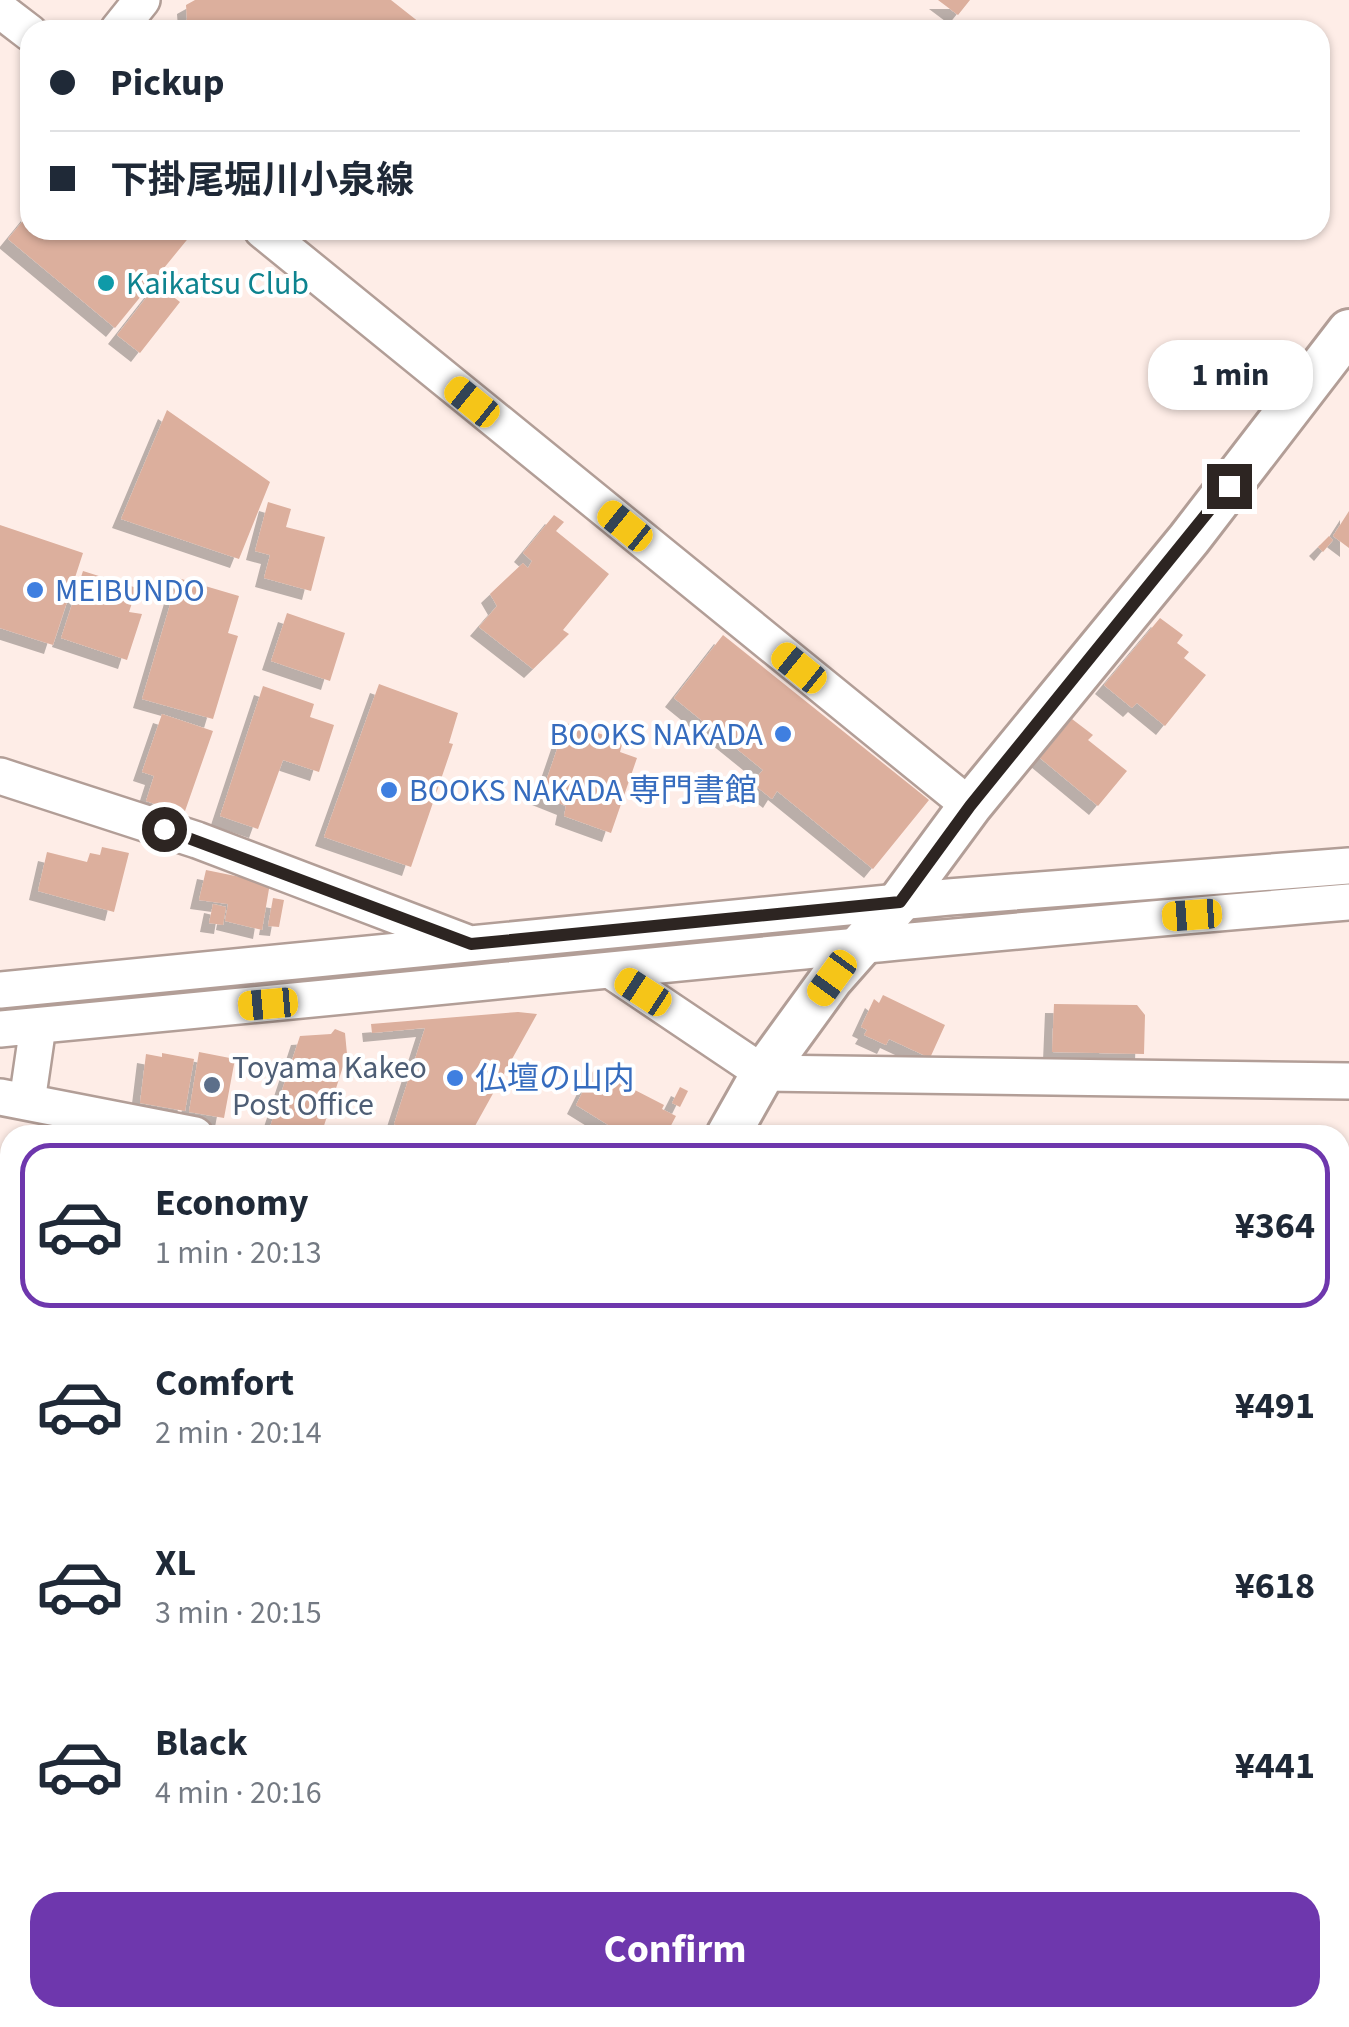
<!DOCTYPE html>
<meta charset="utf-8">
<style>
:root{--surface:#fff;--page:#f2f2f3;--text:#1f2937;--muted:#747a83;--line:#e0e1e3;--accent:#6e37ad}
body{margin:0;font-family:"Source Sans 3","Noto Sans JP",sans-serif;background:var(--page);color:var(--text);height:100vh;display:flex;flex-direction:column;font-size:38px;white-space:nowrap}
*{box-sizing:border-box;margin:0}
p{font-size:32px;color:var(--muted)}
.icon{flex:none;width:55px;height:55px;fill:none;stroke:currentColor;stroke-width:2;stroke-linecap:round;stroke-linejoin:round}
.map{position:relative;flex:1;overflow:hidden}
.drawer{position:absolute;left:0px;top:1125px;width:1350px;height:902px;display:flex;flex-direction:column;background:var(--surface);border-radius:30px 30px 0 0;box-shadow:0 2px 8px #0004}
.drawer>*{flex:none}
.guide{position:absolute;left:20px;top:20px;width:1310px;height:220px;border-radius:30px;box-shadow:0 2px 8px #0004;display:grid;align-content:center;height:220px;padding:0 30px;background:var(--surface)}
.end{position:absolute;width:45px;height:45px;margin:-22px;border:12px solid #2d2522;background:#fff;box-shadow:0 0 0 5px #fff}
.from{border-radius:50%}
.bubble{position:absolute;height:70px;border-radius:30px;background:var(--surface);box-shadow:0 2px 8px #0004;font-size:32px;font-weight:700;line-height:70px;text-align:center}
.car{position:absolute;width:30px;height:60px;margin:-30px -15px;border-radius:12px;box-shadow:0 0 8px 2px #0007;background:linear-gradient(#f5c518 24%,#345 0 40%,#f5c518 0 76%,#345 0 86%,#f5c518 0)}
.guide b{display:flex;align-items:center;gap:35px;height:95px;font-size:38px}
.guide b+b{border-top:2px solid var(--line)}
.guide i{width:25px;height:25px;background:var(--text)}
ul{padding:18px 0 0;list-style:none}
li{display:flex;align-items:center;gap:30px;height:165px;margin:0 20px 15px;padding:0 10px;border:5px solid transparent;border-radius:30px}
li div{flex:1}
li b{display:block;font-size:38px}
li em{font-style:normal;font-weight:700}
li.on{border-color:var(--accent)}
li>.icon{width:90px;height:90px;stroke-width:1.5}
.button{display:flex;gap:20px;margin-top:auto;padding:20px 30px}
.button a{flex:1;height:115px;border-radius:30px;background:var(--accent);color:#fff;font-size:40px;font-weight:700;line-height:115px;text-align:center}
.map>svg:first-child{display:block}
.building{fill:#dcaf9d;filter:url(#shadow)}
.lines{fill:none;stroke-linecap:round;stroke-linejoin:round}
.minor-casing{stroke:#b29e97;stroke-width:40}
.major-casing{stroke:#b29e97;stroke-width:48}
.minor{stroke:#fff;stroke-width:35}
.major{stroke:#fff;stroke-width:42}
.route{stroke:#2d2522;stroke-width:12}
.culture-dot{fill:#0f9aa8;stroke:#fff;stroke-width:4}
.shop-dot{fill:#3f7fe0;stroke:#fff;stroke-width:4}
.service-dot{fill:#5c6f8a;stroke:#fff;stroke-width:4}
.labels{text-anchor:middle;stroke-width:8;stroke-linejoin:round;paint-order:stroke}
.culture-label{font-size:32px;fill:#0d838f;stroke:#fff;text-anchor:start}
.shop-label{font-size:32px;fill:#366cbe;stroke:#fff;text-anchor:start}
.service-label{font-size:32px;fill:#4e5e75;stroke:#fff;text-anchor:start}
</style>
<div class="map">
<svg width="1349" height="2027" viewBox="0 0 1349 2027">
<defs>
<filter id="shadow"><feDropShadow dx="-9" dy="9" stdDeviation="0" flood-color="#0004"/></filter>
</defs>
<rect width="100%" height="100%" fill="#feede7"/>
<path class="building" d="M391,0l38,30h-251l9,-11 -1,-14 9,-5z
M938,0h32l-12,15z
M30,212v18h165l-80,98 -107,-89z
M157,284l23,18 -40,51 -23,-18z
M167,410l103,72 -31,77 -118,-40z
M268,502l23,7 -5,18 39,10 -14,54 -47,-13 6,-23 -15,-4z
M1349,511v37l-16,-12z
M554,515l10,7 -8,9 53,43 -46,56 6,4 -36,35 -54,-42 18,-21 -7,-12 33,-31 5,5 4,-7 -9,-8z
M0,525l83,28 -30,92 -53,-17z
M1329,536l4,4 -10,12 -5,-5z
M83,571l54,17 -8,24 13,2 -15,46 -66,-22z
M178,578l61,18 -11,37 10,3 -25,83 -71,-20z
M287,613l58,20 -15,48 -59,-20z
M1160,618l23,17 -6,8 12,9 -5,6 22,17 -41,51 -28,-23 -5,5 -28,-23z
M723,635l206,165 -56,69 -96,-78 -5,8 -20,-16 11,-13 -89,-72z
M379,684l79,29 -9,30 4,1 -42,123 -87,-30z
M263,686l51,18 -4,13 24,8 -15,47 -36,-12 -25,69 -38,-13z
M162,714l51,17 -29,83 -38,-13 8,-25 -12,-4z
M1072,719l21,16 -5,5 39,31 -29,35 -58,-48z
M566,723l57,18 -3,11 17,6 -26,75 -47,-17 2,-10 -25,-10z
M102,847l27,6 -15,59 -76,-21 9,-39 40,10 3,-9 10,2z
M206,870l64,13 -8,47 -37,-9 3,-17 -29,-4z
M273,898l11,2 -5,27 -11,-1z
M213,904l13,3 -3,18 -14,-2z
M883,995l62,30 -15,33 -41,-19 -3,6 -22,-10 3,-5 -6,-3 13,-28 5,4z
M1054,1004l83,1 8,10 -1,39 -92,-2z
M518,1012l19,2 -67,121h-54l-22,-11 31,-96 -53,5 -1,-9z
M335,1029l10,4 2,21 -26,81h-26l-25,-8 30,-91 31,-2z
M199,1052l36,7 -11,59 -35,-6z
M162,1053l32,6 -9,52 -45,-8 6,-49 16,3z
M594,1069l70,36 -2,4 14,7 -10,19h-32l-14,-8 -2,4 -42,-26z
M680,1087l8,4 -8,16 -8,-4z
M564,1125l19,10h-24z
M0,1296l6,2 -1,14 5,1v99l-10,-2z"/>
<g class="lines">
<g class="minor-casing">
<path id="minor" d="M0,10l30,23
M118,30l24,-30
M262,230l708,576
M0,776l197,64 268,102
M613,972l150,101 586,8
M0,990l949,-93 400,-31
M0,1029c450,-42 899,-90 1349,-127
M0,1097l195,38
M27,1102l11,-76
M1340,1541l9,4
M0,1734l10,2
M1340,1868l9,3
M1087,2027l4,-9"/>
</g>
<g class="major-casing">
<path id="major" d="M728,1135l35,-62 69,-95 68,-77 70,-95 219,-267 160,-208
M353,2027l3,-9"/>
</g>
<use href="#minor" class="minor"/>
<use href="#major" class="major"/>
</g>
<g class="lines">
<path class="route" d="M164,829l307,115 429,-42 70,-96 259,-320"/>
</g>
<circle class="culture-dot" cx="106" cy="283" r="10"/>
<g class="shop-dot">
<circle cx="35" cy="590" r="10"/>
<circle cx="783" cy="734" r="10"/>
<circle cx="389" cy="790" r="10"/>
<circle cx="455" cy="1078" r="10"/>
</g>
<circle class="service-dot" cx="212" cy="1085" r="10"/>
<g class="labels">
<g class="culture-label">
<text x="126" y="294">Kaikatsu Club</text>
</g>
<g class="shop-label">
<text x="55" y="601">MEIBUNDO</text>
<text x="763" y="745" text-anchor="end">BOOKS NAKADA</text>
<text x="409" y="801">BOOKS NAKADA 専門書館</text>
<text x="475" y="1089">仏壇の山内</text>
</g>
<g class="service-label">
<text x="232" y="1078">Toyama Kakeo<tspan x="232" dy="37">Post Office</tspan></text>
</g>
</g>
</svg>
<i class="end from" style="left:164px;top:829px"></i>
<i class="end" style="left:1229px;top:486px"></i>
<div class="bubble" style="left:1148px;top:340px;width:165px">1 min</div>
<i class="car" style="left:472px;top:402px;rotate:309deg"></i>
<i class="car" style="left:625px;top:526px;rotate:309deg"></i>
<i class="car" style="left:799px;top:668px;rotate:309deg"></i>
<i class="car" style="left:1192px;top:915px;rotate:266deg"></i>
<i class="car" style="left:832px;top:978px;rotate:216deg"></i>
<i class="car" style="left:643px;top:992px;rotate:303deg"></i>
<i class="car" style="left:268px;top:1004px;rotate:265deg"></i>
<div class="guide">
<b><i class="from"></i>Pickup</b>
<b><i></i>下掛尾堀川小泉線</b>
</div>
<section class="drawer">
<ul>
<li class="on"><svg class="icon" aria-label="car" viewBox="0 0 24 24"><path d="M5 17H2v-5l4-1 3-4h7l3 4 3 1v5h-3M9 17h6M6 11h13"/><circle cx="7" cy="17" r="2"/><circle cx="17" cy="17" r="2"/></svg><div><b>Economy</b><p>1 min · 20:13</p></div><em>¥364</em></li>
<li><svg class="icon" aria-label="car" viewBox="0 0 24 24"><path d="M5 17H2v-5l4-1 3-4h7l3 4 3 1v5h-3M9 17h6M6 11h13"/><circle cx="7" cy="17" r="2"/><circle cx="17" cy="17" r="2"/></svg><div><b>Comfort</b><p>2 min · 20:14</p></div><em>¥491</em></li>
<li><svg class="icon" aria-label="car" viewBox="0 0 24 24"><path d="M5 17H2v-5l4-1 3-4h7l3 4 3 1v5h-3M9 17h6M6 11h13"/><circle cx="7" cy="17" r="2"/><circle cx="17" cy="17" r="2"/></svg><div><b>XL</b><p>3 min · 20:15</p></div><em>¥618</em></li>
<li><svg class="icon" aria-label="car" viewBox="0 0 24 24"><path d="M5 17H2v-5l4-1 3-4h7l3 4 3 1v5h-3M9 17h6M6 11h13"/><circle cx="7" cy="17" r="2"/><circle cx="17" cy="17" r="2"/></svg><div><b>Black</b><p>4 min · 20:16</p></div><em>¥441</em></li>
</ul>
<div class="button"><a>Confirm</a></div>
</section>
</div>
